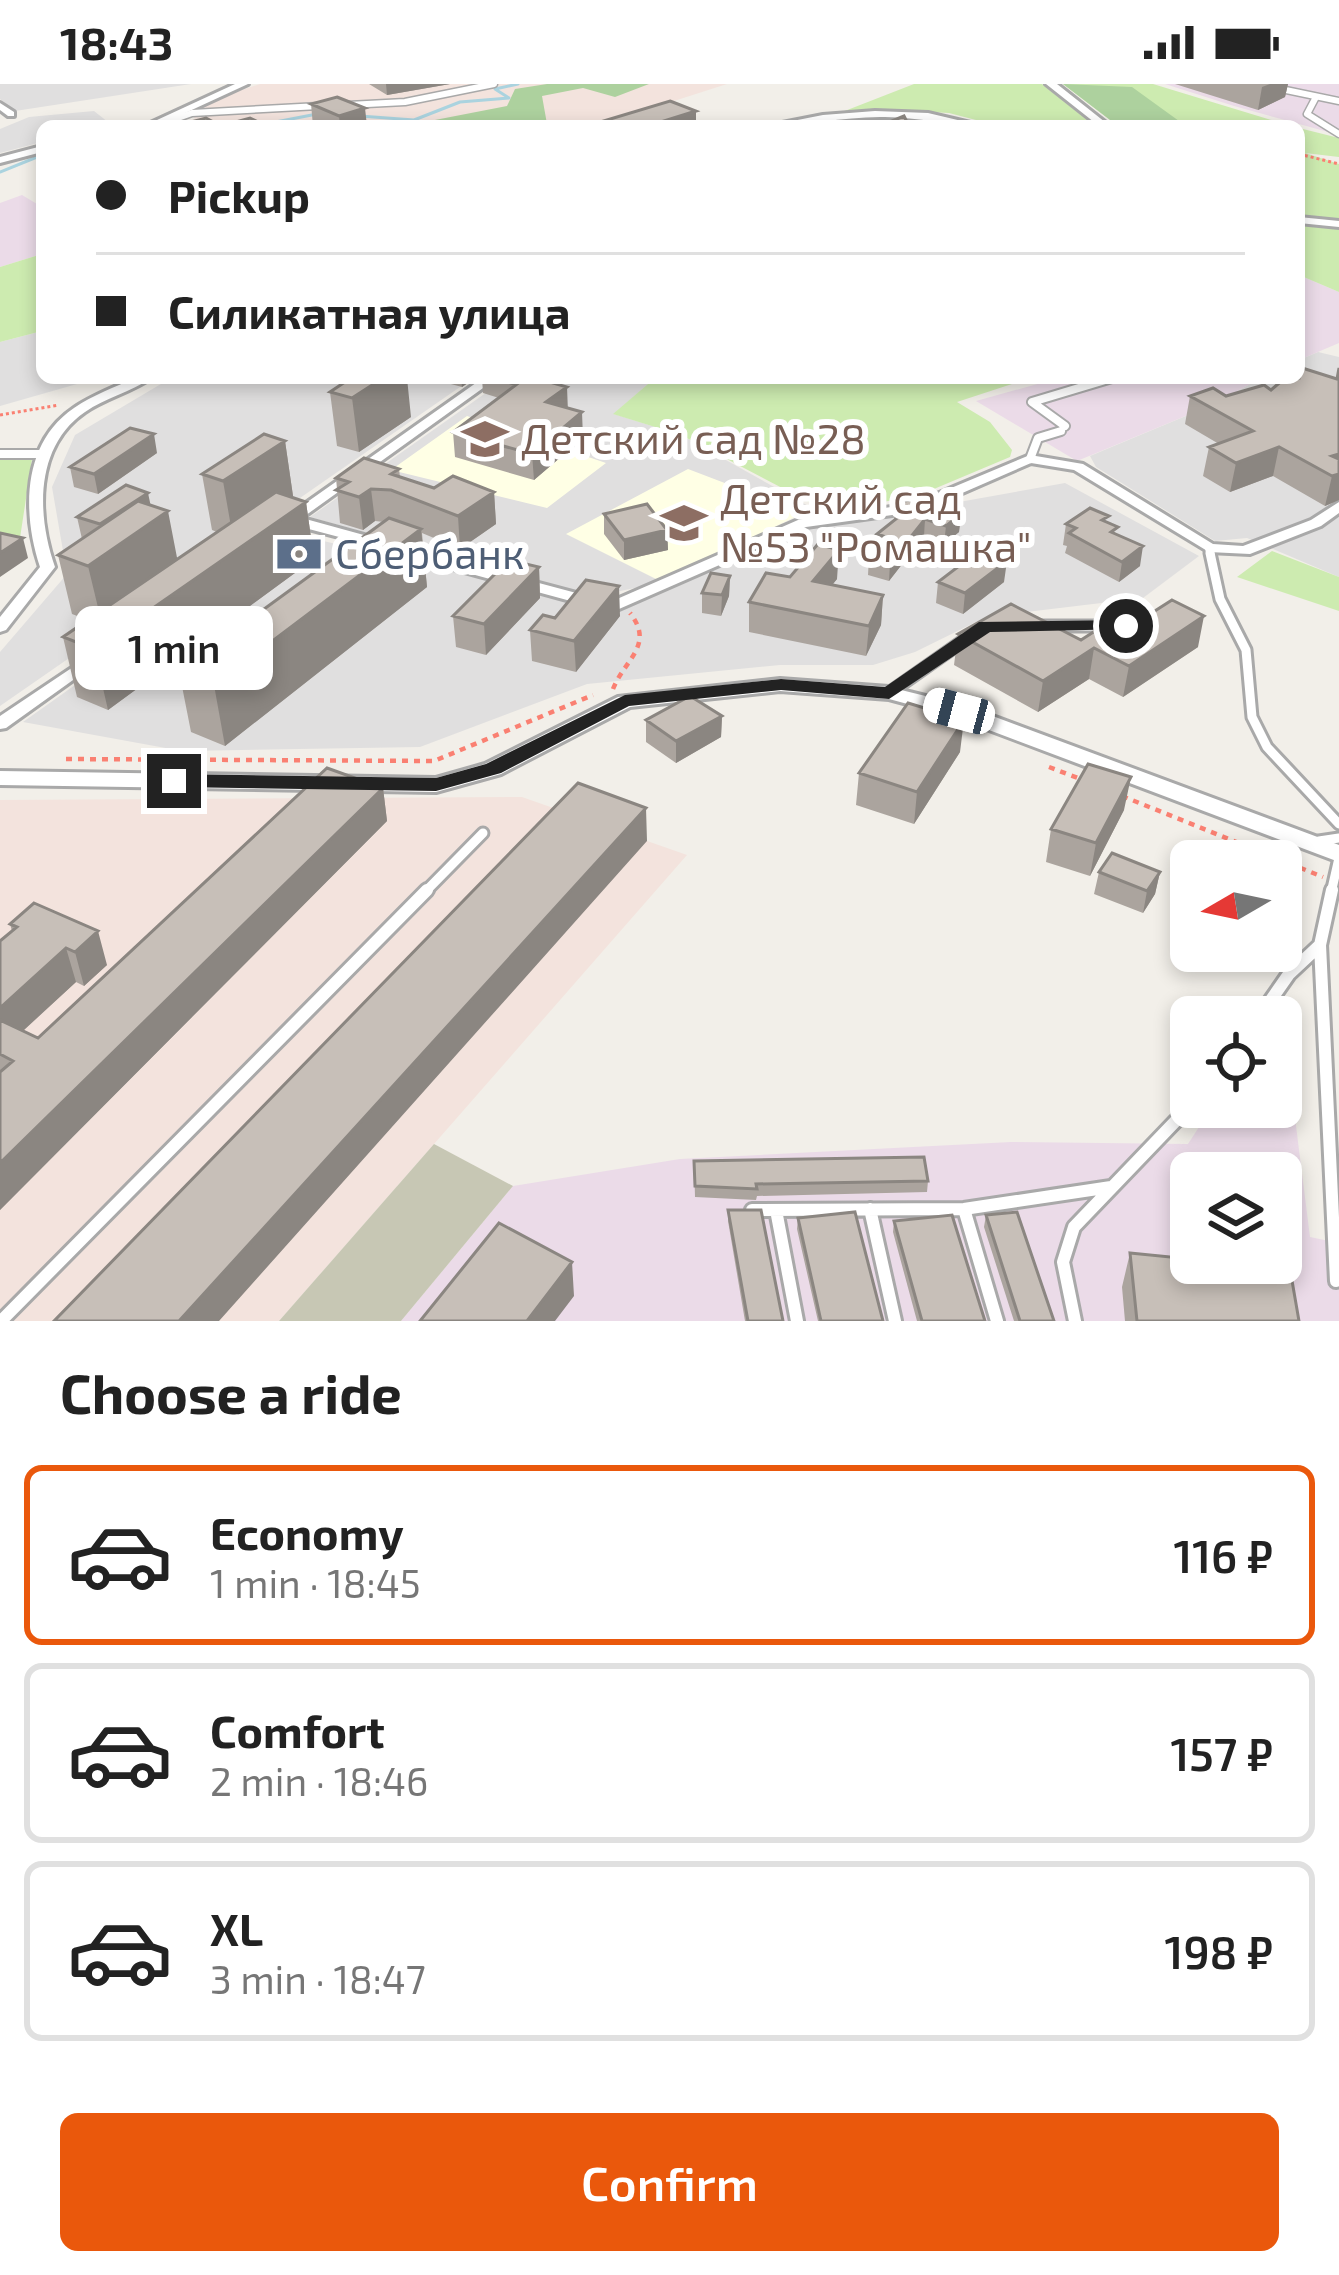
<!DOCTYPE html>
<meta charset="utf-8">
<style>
:root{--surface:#fff;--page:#f6f6f6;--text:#222;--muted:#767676;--line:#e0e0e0;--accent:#ea580c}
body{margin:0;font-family:"Exo 2",sans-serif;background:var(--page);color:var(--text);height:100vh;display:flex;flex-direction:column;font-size:45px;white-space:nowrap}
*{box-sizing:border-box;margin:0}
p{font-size:39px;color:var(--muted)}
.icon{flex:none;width:66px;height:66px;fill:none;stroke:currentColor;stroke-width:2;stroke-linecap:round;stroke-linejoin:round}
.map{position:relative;height:1237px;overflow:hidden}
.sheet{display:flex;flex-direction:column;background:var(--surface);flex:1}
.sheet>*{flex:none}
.hud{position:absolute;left:36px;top:36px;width:1269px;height:264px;border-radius:18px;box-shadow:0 6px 18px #0003;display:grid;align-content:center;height:264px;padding:0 60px;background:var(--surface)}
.needle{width:78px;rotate:261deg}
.controls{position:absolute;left:1170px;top:756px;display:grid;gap:24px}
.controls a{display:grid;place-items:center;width:132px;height:132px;border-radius:18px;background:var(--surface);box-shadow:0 6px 18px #0003;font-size:60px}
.end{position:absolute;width:54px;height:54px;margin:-27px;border:15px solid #222;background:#fff;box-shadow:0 0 0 6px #fff}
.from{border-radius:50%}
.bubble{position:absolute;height:84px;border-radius:18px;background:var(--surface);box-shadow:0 6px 18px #0003;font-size:39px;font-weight:600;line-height:84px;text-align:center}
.car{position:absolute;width:36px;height:72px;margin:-36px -18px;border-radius:15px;box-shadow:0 0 9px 3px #0007;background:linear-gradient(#fff 24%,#345 0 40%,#fff 0 76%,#345 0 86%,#fff 0)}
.hud b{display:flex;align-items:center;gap:42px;height:114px;font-size:45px}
.hud b+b{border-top:3px solid var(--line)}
.hud i{width:30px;height:30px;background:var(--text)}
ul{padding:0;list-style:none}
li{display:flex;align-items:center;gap:36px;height:180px;margin:0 24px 18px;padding:0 36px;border:6px solid var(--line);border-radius:18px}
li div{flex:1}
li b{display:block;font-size:45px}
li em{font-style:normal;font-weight:600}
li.on{border-color:var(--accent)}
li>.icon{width:108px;height:108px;stroke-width:1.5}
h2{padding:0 60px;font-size:54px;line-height:144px}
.cta{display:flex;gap:24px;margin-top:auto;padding:24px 60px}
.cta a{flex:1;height:138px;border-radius:18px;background:var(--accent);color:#fff;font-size:48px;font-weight:600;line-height:138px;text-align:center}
.status{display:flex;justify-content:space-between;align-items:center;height:84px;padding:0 60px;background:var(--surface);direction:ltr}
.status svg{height:33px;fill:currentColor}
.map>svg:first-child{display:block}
.residential{fill:#e0dfdf}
.industrial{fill:#ebdbe8;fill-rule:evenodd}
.education{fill:#ffffe5}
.military{fill:#f3e3dd}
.construction{fill:#c7c7b4}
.grass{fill:#cdebb0}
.forest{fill:#add19e}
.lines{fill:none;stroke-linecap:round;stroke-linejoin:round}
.stream{stroke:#aad3df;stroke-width:3}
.service-far3-casing{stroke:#a9a9a9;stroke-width:9}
.service-far2-casing{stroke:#a9a9a9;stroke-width:12}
.service-far1-casing{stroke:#a9a9a9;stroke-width:15}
.service-casing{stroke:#a9a9a9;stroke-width:18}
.minor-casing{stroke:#a9a9a9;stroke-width:6}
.tertiary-casing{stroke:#a9a9a9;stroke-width:6}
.path-far1{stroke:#fa8072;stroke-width:3;stroke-dasharray:3 3;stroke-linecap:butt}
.path{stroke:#fa8072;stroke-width:4.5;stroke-dasharray:6 6;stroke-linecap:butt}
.service-far3{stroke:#fff;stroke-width:6}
.service-far2{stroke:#fff;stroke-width:8}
.service-far1{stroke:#fff;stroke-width:9}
.service{stroke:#fff;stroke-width:12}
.minor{fill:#fff;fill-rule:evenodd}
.tertiary{fill:#fff;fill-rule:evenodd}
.wall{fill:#aba49e}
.shaded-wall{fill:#8b8681}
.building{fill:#c7bfb8;stroke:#8b8681;stroke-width:3}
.route{fill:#222}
.labels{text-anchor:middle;stroke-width:12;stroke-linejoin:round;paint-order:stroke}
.education-label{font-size:42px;fill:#785e54;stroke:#fff;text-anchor:start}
.service-label{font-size:42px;fill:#4e5e75;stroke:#fff;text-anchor:start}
</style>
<div class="status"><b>18:43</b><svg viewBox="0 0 49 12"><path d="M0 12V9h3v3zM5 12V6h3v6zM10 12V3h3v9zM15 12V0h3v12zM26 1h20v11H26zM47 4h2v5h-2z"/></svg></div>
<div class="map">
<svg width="1339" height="1237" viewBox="0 0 1339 1237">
<rect width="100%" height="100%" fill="#f2efe9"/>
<path class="residential" d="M0,0h191l-176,27 -15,-12z
M94,27l19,15h-71v16l-42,11v-24l29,-12z
M42,247v47h56l-98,28v-64z
M1318,268l21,5v220l-92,-39 -32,3 -119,-74 -6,-11 122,-51 49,-27h38v-18z
M171,294h302l-473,328v-54l67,-78 -15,-87 23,-52z
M507,294h148l-41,36 67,21 131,73 -150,74 -69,15 -283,-80z
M1065,399l134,73 -56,42 -157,19 -71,35 -42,13h-93l-193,19 -167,63 -238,4 -159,-29 266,-189 326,76 193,-80z"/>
<path class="industrial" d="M1165,0h174v51l-105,-29z
M22,111l20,12v47l-42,13v-64z
M1299,191l40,17v51l-40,17z
M1059,294h202l-49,27 -135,56 -101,-60z
M1281,1009l11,1 18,143 29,6v78h-938l112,-135 167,-27 331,-17 177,2 24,-37h69zM1191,1089h90v90h-90z"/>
<path class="education" d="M467,332l139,47 -59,45 -156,-38z
M688,385l115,44 -141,69 -96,-48z"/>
<path class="military" d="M260,0h467l-131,42h-433l32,-7 -7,-11z
M522,713l165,58 -408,466h-279v-521z"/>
<path class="construction" d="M434,1060l79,42 -112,135h-122z"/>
<path class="grass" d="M914,0h128l53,42h-96l-50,-13 -52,-3 -60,4z
M1063,0h90l138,42h-173z
M1299,44l40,10v19l-34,-4 34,11v128l-40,-17z
M42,170v77l-42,11v-75z
M655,294h356l4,5 -58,19 33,20 22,28 -2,7 -88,37 -92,19 -149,-78 -68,-21z
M0,375h32l-12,79 -20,-6z
M1272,467l67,26v34l-102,-34z"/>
<path class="forest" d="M547,0h102l-34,13 -32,-9 -41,8 5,28 -143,2 103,-20 8,-17z
M1063,0l69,3 47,34 -2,5h-59z"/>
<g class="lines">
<path class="stream" d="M360,32l54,4 46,-18 49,-4 -14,-9 23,-5
M260,41l57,-11
M0,88l42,-17"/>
<g class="service-far3-casing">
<path id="service-far3" d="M1257,0l82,17
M1316,13l-9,17 32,20
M348,21l57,-3 89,-18
M164,39l28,-10 127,-7"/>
</g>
<g class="service-far2-casing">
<path id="service-far2" d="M1065,342l-33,-24 80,-24
M0,370h45
M1030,375l8,-21 23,-7
M1209,464l2,8"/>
</g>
<g class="service-far1-casing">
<path id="service-far1" d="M1210,469l10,46 26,51 6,67 15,30 72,77
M1041,542h74
M889,609l74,-52
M1319,757l20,-3
M424,809l59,-60
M1331,809l8,-35"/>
</g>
<g class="service-casing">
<path id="service" d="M1332,806l-12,55 16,336
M1259,933l30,-43 31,-29
M870,1125l25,112
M964,1125l33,112
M752,1126l212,-1 147,-22
M776,1126l21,111
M1,1237l426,-431
M1075,1237l-12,-59 11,-35 117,-122"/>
</g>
<g class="minor-casing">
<path id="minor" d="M235,0h13l-91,42h-13z
M1046,0h11l53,42h-11z
M0,19l14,9v4h-6l-8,-6z
M875,27l53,2 55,13c-35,0 -68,-10 -103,-9 -38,0 -75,9 -113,9l56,-11z
M42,62v6l-42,11v-6z
M1299,133l40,4v6l-40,-4z
M135,294h16c-20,14 -46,20 -66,34 -51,35 -48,104 -30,155l-49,63 -6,2v-15l40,-50c-18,-54 -18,-124 34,-159 19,-13 41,-21 61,-30z
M483,294h14l-195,140 80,22 2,3 -2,3 -5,1 -91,-24 -2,-3 2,-3z
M1030,371l53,9 130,80 30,2 68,-26 28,-18v11l-18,13 -71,28 -41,-2 -135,-82 -43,-7 -110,48 -115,16 -187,82 -30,-3 -187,-51 -2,-3 7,-4 188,50 22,1 181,-79 115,-16z
M88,573l6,2 2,3 -2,3 -88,63 -6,1v-13z"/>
</g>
<g class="tertiary-casing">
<path id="tertiary" d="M780,595l109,8 77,19 373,139v17l-387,-146 -63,-17 -109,-8 -150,16 -129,67 -65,18 -436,-7v-14l436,7 49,-14 133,-67z"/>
</g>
<path class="path-far1" d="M1299,70l40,10
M0,331l59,-10"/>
<path class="path" d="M613,605c12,-30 42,-44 17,-76
M66,675l368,2 159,-66
M1049,683l34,13
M1122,712l201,81"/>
<use href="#service-far3" class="service-far3"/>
<use href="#service-far2" class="service-far2"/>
<use href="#service-far1" class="service-far1"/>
<use href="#service" class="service"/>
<use href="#minor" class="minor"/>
<use href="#tertiary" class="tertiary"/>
</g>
<path class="wall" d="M369,0h81l-63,11z
M1175,0h113l-3,13 -27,13z
M311,20l56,22h-54z
M1339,284v132l-14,6 -52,-30 -43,16 -27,-16 6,-29 10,-3 -34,-20 5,-28h36l110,-18z
M436,294h39l-13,9 -26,-7z
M482,294h67l-4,3 23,27 15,30 -49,42 -79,-23 -2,-25 46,-34 -16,-5z
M330,308l81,25 -52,35 -22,-6z
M285,357l8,55 -1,1 14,5 8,57 -206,151 -31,-13 -14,-60 25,-17 -16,-6 -14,-59 24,-16 -5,-22 74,-12 26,54 40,-27 -5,-2 -10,-56z
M157,369l-59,41 -24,-7 -4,-20z
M399,385l1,8 34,11 60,4 2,32 -36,25 -38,-16 5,54 -202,159 -34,-14 -12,-61 205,-149 -9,-1 -12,9 -23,-7 -4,-45z
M895,424l66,6 -2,18 -15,12 -20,-8 -35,45 -21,-6 1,-18 7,-7 1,-16 17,-14z
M604,430l63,16 1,20 -44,10 -20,-26z
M1108,439l32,43 -21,16 -54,-29 2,-7 -4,-1 3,-21z
M539,483l1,31 -54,57 -30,-8 -3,-31z
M730,492l-1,20 -8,20 -19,-3v-20z
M790,493l47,2 -5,6 51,10 -2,30 -15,31 -117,-24v-30z
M938,498h66l-41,32 -27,-11z
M620,532l-44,56 -44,-11 -2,-31 25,-12z
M1136,539l62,24 -75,50 -34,-18 -51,33 -84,-47 4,-31 123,6z
M722,632l-1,21 -45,26 -30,-21v-22z
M960,668l-46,72 -58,-19 3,-32z
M383,704l4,33 -387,389v-269l12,-10 -2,-7 97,41 -23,21 -8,-4 -53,49 15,7z
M1124,726l-34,66 -44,-14 5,-33z
M1099,788h61l-5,22 -12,19 -49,-19z
M694,1077l234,20 -1,11 -170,4 -1,4 -61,-3z
M728,1126l55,111h-38l-17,-100z
M986,1131l68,106h-40l-30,-94z
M798,1134l85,103h-65l-21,-92z
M894,1137l91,100h-68l-24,-89z
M1130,1169l169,68h-174l-3,-34z"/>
<path class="shaded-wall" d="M386,0h64l-63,11z
M1270,0h18l-3,13 -27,13 4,-23z
M365,24l2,18h-27l-1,-10z
M696,27v15h-48z
M383,294h24l4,39 -52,35 -7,-54z
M461,294h14l-13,9z
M567,303l1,25 -22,-10z
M582,328l1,26 -49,42 -2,-26z
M154,350l3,19 -59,41 -4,-20z
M285,357l8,55 -60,42 -10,-57z
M1279,363l-6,29 -43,16 6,-29z
M1339,370v46l-14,6 7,-30v-20z
M371,405l4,32 -12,9 -4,-33z
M494,408l2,32 -36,25 -2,-33z
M148,409l6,28 14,-10 11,57 -77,56 -14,-58 18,-13 -6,-29z
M306,418l8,57 -206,151 -14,-61z
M961,430l-2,18 -15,12 2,-18z
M925,435l-1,17 -35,45 1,-18z
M421,445l6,58 -202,159 -11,-61z
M667,446l1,20 -44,10v-20z
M23,454l5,20 -28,19v-24z
M1143,462l-3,20 -21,16 3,-20z
M839,466l-2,29 -26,32 2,-30z
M1007,477l-3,21 -41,32 2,-21z
M539,483l1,31 -54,57 -2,-31z
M730,492l-1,20 -8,20 1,-21z
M619,502l1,30 -44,56 -2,-31z
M883,511l-2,30 -15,31 3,-30z
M1204,532l-6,31 -75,50 6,-31z
M1094,564l-5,31 -51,33 5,-31z
M722,632l-1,21 -45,26v-22z
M964,636l-4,32 -46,72 3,-32z
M1131,693l-7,33 -34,66 6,-33z
M383,704l4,33 -387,389v-47z
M646,724l1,33 -428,480h-40z
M1160,788l-5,22 -12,19 4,-22z
M98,847l9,34 -23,21 -9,-34z
M66,864l10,34 -74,68 -2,-7v-35z
M572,1178l2,34 -19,25h-28z"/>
<path class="building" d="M337,13l28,11 -26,8 -28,-12z
M670,17l26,10 -48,15h-61z
M904,32l5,10h-29z
M206,34l15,8 29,-8 16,8h-85l-2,-1z
M1299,283l38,12 2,-11v86l-7,2 7,3v15l-7,2 -53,-29 -43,16 -27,-16 44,-16 -63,-35 23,-8 13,8 38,-11 7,5 14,-12h14z
M351,294h32l-31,20 -22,-6z
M494,294h28l-8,6z
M525,294h11l31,9 -21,15 36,10 -50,42 -79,-22z
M130,344l24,6 -60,40 -24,-7z
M264,350l21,7 -62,40 -21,-7z
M364,374l35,11 -8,5 43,14 19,-12 41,16 -36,24 -67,-26 -20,-1 -12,8 -23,-7 13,-8 -13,-4z
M126,401l22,8 -48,31 -23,-7z
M276,408l30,10 -212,147 -31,-12z
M918,415l43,15 -15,12 -21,-7 -35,44 -21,-6 17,-20 -9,-3 29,-23 -11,-3 2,-6z
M138,417l30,10 -80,55 -30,-11z
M647,420l20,26 -43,10 -20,-26z
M1090,424l19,8 -7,4 16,7 -7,5 32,14 -21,16 -53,-29 7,-5 -10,-4z
M389,434l32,11 -207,156 -35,-14z
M0,449l23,5 -23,15z
M818,460l21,6 -26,31 70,14 -14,31 -120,-24 17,-29 24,4z
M980,466l27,11 -42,32 -27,-11z
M509,476l30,7 -55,57 -31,-8z
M711,489l19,3 -8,19 -20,-2z
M586,496l33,6 -45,55 -44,-11 13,-15 12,3z
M1172,516l32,16 -75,50 -35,-18 -51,33 -85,-47 53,-30 70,36 39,-25 16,8z
M690,612l32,20 -46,25 -30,-21z
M908,619l56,17 -47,72 -58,-19z
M1088,680l43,13 -35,66 -45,-14z
M327,684l56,20 -383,375v-91l13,-11 -13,-7v-34l38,18z
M578,699l68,25 -467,513h-125z
M1112,769l48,19 -13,19 -48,-19z
M34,819l64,28 -23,21 -9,-4 -66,60v-67l17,-14 -7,-3z
M924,1073l4,24 -172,3 1,5 -62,-3 -1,-25z
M728,1126h33l22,111h-35z
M855,1128l28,109h-62l-23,-103z
M1017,1128l37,109h-34l-34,-106z
M952,1131l33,106h-63l-28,-100z
M499,1139l73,39 -45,59h-107z
M1130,1169l61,6v4h43l56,6 9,52h-162z"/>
<path class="route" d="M1126,536l6,2v7l-142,3 -101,67 -108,-9 -152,16 -128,67 -65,18 -262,-4 -10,-6 10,-7 262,4 50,-14 139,-69 156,-16 104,8 94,-65z"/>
<defs>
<g id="school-bare" transform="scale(3.6)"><path d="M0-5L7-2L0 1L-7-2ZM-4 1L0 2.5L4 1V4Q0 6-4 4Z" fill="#8d6e63" stroke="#fff" stroke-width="2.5" paint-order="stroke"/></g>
<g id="bank-bare" transform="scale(3.6)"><path d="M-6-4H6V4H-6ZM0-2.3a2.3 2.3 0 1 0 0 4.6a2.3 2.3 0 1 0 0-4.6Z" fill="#5c6f8a" stroke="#fff" stroke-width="2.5" paint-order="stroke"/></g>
</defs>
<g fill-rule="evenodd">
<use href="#school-bare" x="485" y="355"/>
<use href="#school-bare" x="684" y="439"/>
<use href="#bank-bare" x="299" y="470"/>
</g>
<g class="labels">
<g class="education-label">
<text x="521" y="370">Детский сад №28</text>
<text x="720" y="430">Детский сад<tspan x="720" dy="48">№53 "Ромашка"</tspan></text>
</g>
<g class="service-label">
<text x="335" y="485">Сбербанк</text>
</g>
</g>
</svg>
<div class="controls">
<a><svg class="needle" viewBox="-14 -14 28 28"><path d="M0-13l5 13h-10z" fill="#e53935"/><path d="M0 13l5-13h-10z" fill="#767676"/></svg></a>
<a><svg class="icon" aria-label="locate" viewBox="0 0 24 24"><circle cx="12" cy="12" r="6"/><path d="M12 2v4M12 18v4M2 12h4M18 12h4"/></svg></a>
<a><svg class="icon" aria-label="layers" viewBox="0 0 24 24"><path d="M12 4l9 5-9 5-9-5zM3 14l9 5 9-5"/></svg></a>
</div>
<i class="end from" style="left:1126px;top:542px"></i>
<i class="end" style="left:174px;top:697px"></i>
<div class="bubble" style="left:75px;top:522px;width:198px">1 min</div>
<i class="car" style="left:959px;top:627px;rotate:285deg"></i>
<div class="hud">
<b><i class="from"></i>Pickup</b>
<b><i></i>Силикатная улица</b>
</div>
</div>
<section class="sheet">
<h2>Choose a ride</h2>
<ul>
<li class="on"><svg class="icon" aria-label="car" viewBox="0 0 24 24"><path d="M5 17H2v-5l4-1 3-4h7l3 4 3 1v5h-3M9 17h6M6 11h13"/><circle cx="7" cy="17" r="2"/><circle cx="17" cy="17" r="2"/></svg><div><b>Economy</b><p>1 min · 18:45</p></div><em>116 ₽</em></li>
<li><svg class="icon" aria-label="car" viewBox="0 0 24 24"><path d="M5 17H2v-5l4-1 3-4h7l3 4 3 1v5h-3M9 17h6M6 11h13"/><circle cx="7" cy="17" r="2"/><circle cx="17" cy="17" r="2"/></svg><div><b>Comfort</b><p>2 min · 18:46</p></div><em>157 ₽</em></li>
<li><svg class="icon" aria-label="car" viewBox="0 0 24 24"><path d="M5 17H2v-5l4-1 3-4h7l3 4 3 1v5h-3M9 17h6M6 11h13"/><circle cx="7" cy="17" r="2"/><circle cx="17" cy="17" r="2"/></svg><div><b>XL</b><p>3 min · 18:47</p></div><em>198 ₽</em></li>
</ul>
<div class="cta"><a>Confirm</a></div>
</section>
